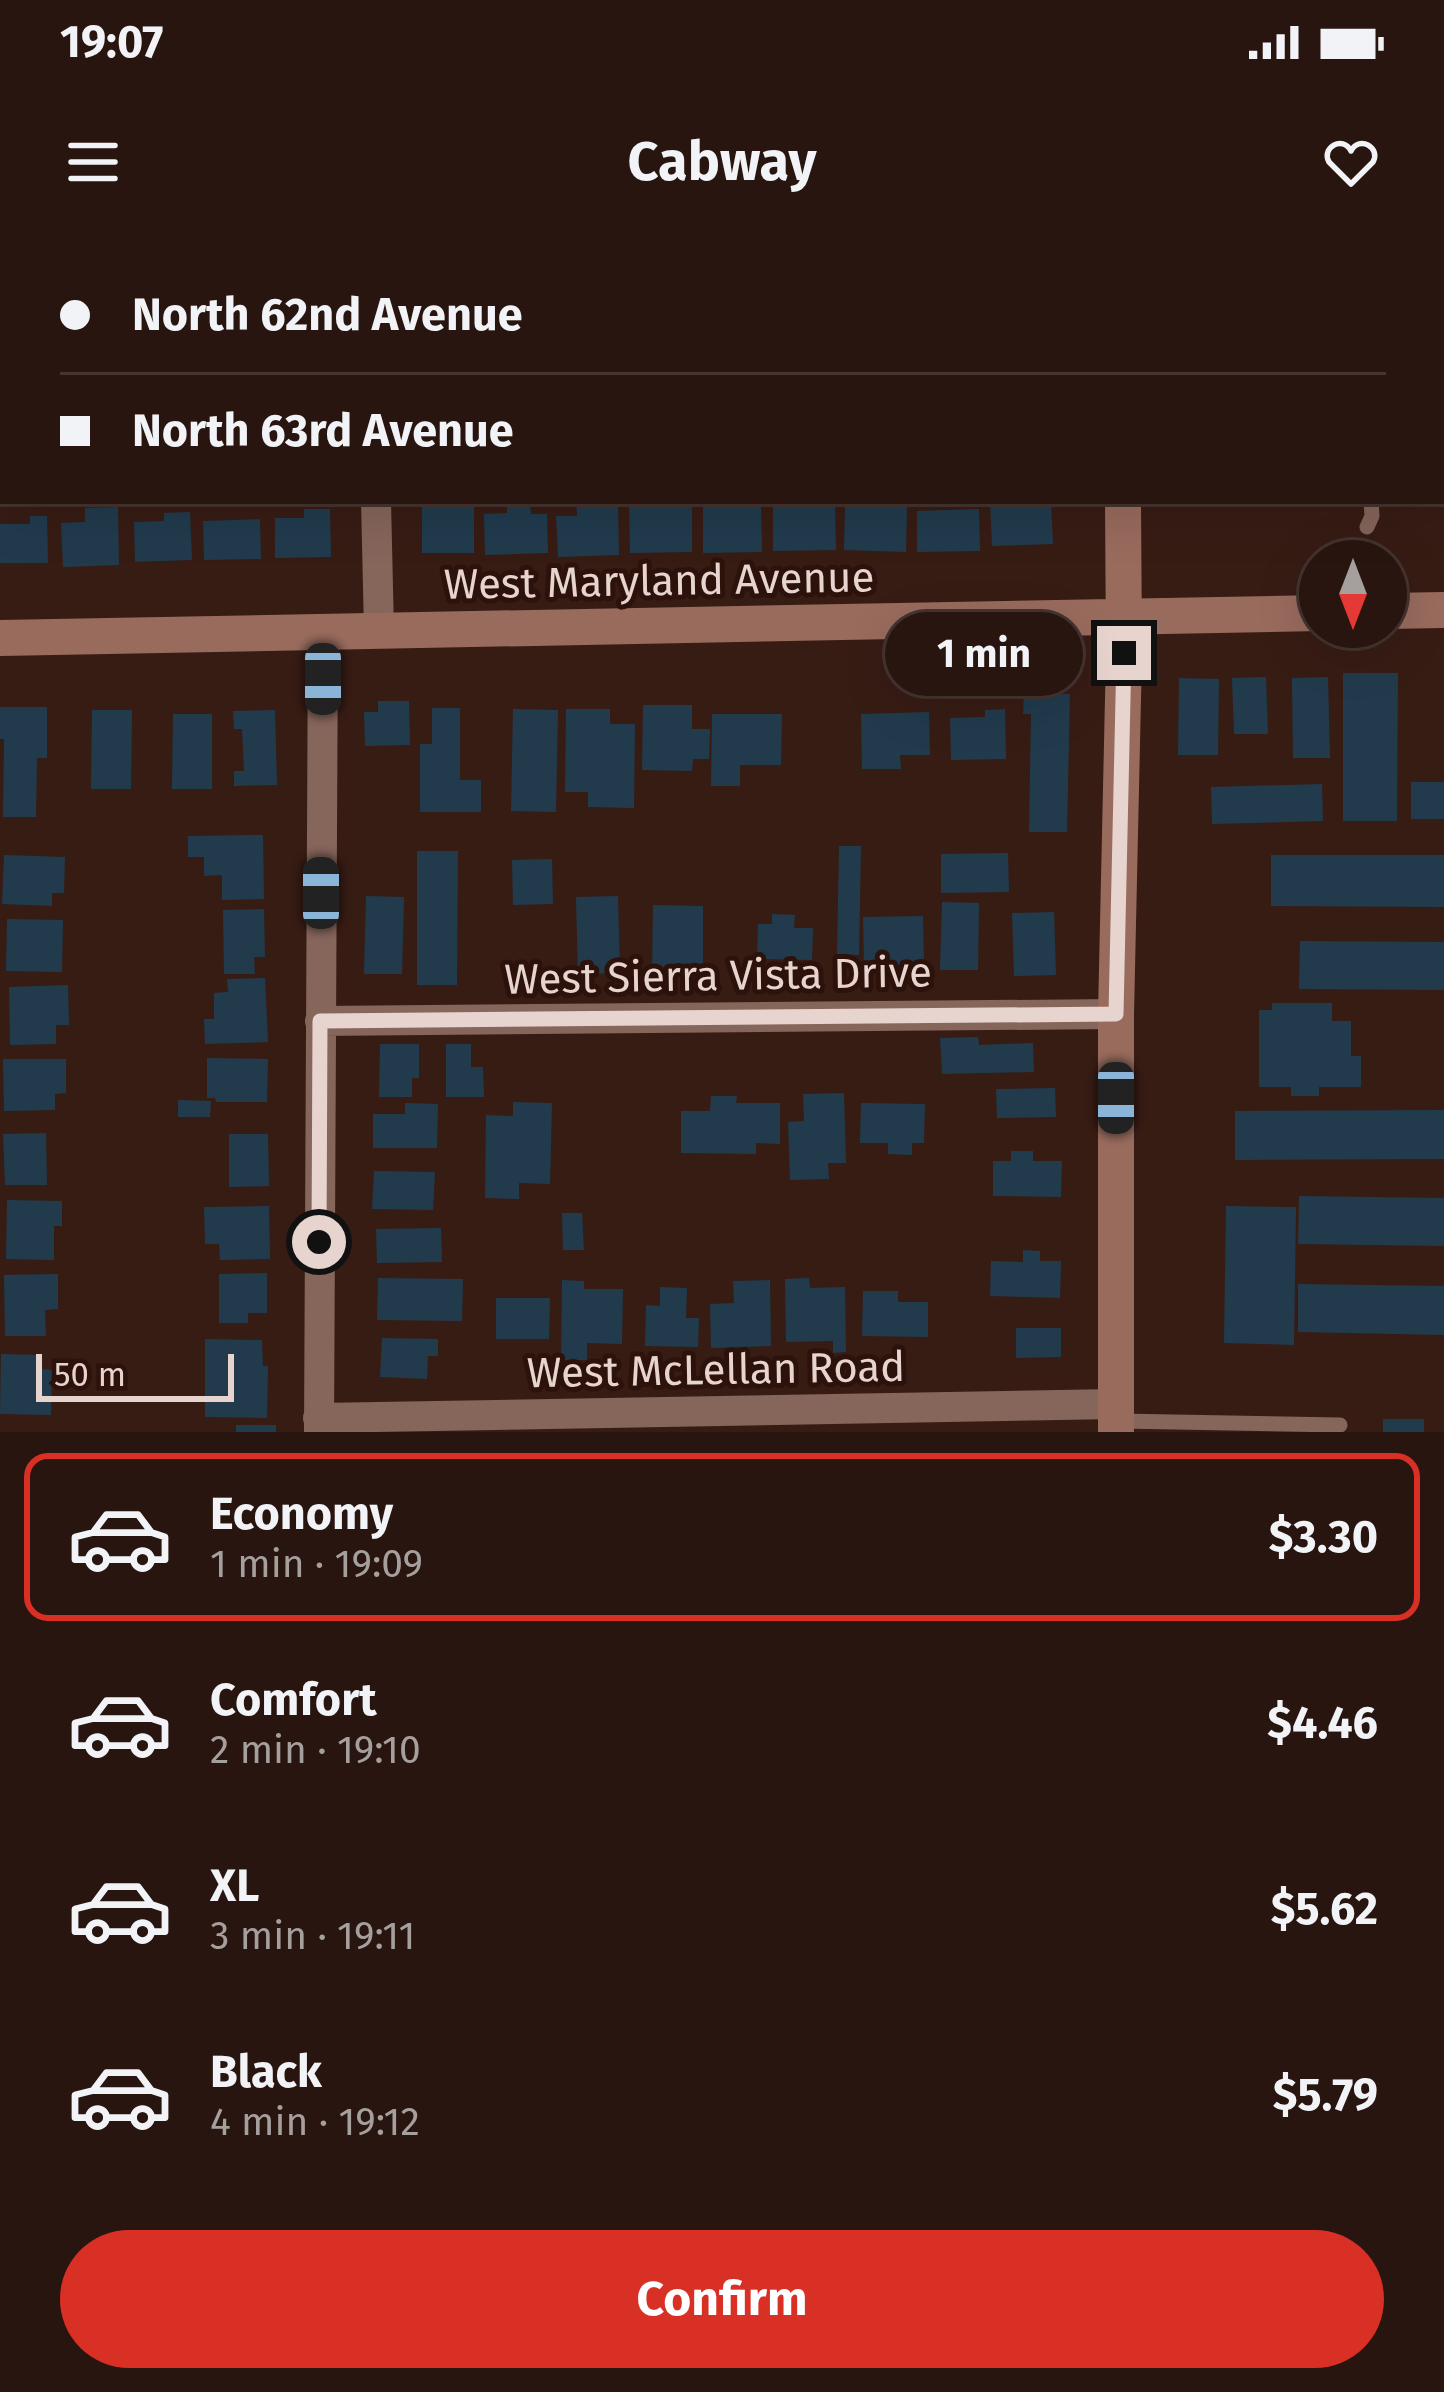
<!DOCTYPE html>
<meta charset="utf-8">
<style>
:root{--surface:#29150f;--page:#35221d;--text:#f1f3f6;--muted:#a59f9e;--line:#45342f;--accent:#d93025}
body{margin:0;font-family:"Fira Sans",sans-serif;background:var(--page);color:var(--text);height:100vh;display:flex;flex-direction:column;font-size:45px;white-space:nowrap}
*{box-sizing:border-box;margin:0}
p{font-size:39px;color:var(--muted)}
.icon{flex:none;width:66px;height:66px;fill:none;stroke:currentColor;stroke-width:2;stroke-linecap:round;stroke-linejoin:round}
.map{position:relative;height:1192px;overflow:hidden}
.sheet{display:flex;flex-direction:column;background:var(--surface);flex:1}
.sheet>*{flex:none}
.hud{position:absolute;left:0px;top:0px;width:1446px;height:264px;box-shadow:0 12px 48px #0002,0 0 0 3px var(--line);display:grid;align-content:center;height:264px;padding:0 60px;background:var(--surface)}
.needle{width:78px;rotate:180deg}
.tools{position:absolute;left:1299px;top:300px;display:grid;gap:24px}
.tools a{display:grid;place-items:center;width:108px;height:108px;border-radius:50%;background:var(--surface);box-shadow:0 12px 48px #0002,0 0 0 3px var(--line);font-size:60px}
.scale{position:absolute;left:36px;bottom:30px;width:198px;box-sizing:border-box;padding-left:12px;border:6px solid #e7d4cf;border-top:0;font-size:33px;line-height:42px;white-space:nowrap;color:#e7d4cf;-webkit-text-stroke:9px #2c120b;paint-order:stroke}
.end{position:absolute;width:54px;height:54px;margin:-27px;border:15px solid #e7d4cf;background:#111;box-shadow:0 0 0 6px #111}
.from{border-radius:50%}
.bubble{position:absolute;height:84px;border-radius:42px;background:var(--surface);box-shadow:0 12px 48px #0002,0 0 0 3px var(--line);font-size:39px;font-weight:700;line-height:84px;text-align:center}
.car{position:absolute;width:36px;height:72px;margin:-36px -18px;border-radius:15px;box-shadow:0 0 9px 3px #0007;background:linear-gradient(#222 24%,#8ab4d8 0 40%,#222 0 76%,#8ab4d8 0 86%,#222 0)}
.hud b{display:flex;align-items:center;gap:42px;height:114px;font-size:45px}
.hud b+b{border-top:3px solid var(--line)}
.hud i{width:30px;height:30px;background:var(--text)}
ul{padding:21px 0 0;list-style:none}
li{display:flex;align-items:center;gap:36px;height:168px;margin:0 24px 18px;padding:0 36px;border:6px solid transparent;border-radius:24px}
li div{flex:1}
li b{display:block;font-size:45px}
li em{font-style:normal;font-weight:700}
li.active{border-color:var(--accent)}
li>.icon{width:108px;height:108px;stroke-width:1.5}
.button{display:flex;gap:24px;margin-top:auto;padding:24px 60px}
.button a{flex:1;height:138px;border-radius:72px;background:var(--accent);color:#fff;font-size:48px;font-weight:700;line-height:138px;text-align:center}
.status{display:flex;justify-content:space-between;align-items:center;height:84px;padding:0 60px;background:var(--surface);direction:ltr}
.status svg{height:33px;fill:currentColor}
header{display:flex;justify-content:space-between;align-items:center;height:156px;padding:0 60px;background:var(--surface);font-size:54px;font-weight:700}
.map>svg:first-child{display:block}
.building{fill:#213b4d}
.lines{fill:none;stroke-linecap:round;stroke-linejoin:round}
.lane{stroke:#86655b;stroke-width:15}
.street{stroke:#86655b;stroke-width:30}
.secondary{stroke:#986b5d;stroke-width:36}
.route{stroke:#e7d4cf;stroke-width:15}
.labels{text-anchor:middle;stroke-width:10;stroke-linejoin:round;paint-order:stroke}
.street-label{font-size:42px;fill:#e7d4cf;stroke:#2c120b}
</style>
<div class="status"><b>19:07</b><svg viewBox="0 0 49 12"><path d="M0 12V9h3v3zM5 12V6h3v6zM10 12V3h3v9zM15 12V0h3v12zM26 1h20v11H26zM47 4h2v5h-2z"/></svg></div>
<header><svg class="icon" aria-label="menu" viewBox="0 0 24 24"><path d="M4 6h16M4 12h16M4 18h16"/></svg>Cabway<svg class="icon" aria-label="heart" viewBox="0 0 24 24"><path d="M12 20l-8-8c-3-5 5-10 8-4 3-6 11-1 8 4z"/></svg></header>
<div class="map">
<svg width="1444" height="1192" viewBox="0 0 1444 1192">
<rect width="100%" height="100%" fill="#371c14"/>
<path class="building" d="M422,261h26v5l26,1v46h-52z
M576,261h42l1,54 -61,2 -2,-41h21z
M629,261h63v51l-62,1z
M773,261h62l1,49 -63,1z
M990,261h61l2,43 -61,2z
M530,263l1,11h16l1,39 -63,2 -1,-41 23,-1v-9z
M703,265h58l1,47 -59,1z
M845,265l62,1 -1,46 -62,-2z
M118,267l1,58 -56,2 -2,-44 24,-1v-14z
M304,269h26l1,48 -56,1v-40h29z
M979,269l1,42 -63,1v-41z
M190,272l2,48 -57,2 -1,-40 30,-1v-8z
M30,276h17l1,47h-48v-39h30z
M260,279l1,40 -57,1 -1,-39z
M1343,433h55l-1,148h-54z
M1266,437l2,57h-34l-2,-56z
M1328,437l2,81h-37l-1,-80z
M1179,438l40,1 -1,76h-40z
M1024,453l46,1 -3,138h-38l2,-118h-8z
M378,461h31l1,44 -45,1 -1,-34h14z
M643,465h49v24h18l-1,30h-16l-1,12 -50,-1z
M0,467h47v51h-10l-1,59h-33l1,-78h-4z
M432,468h28v72h21v32h-61v-68h12z
M513,469l45,1 -2,102 -45,-1z
M566,469h44v15h25l-1,84 -46,-1v-15h-23z
M1005,469l1,50 -55,1 -1,-42 35,-1v-7z
M92,470h40l-1,79h-40z
M275,470l2,75 -43,1v-15h10l-2,-42h-8l-1,-18z
M929,472l1,43h-30l1,14h-39l-1,-55z
M173,474h39v75h-40z
M712,474h70l-1,51h-41v21h-29z
M1411,542h33v37h-33z
M1322,544l1,37 -111,3 -1,-37z
M263,595l1,64 -42,1v-25l-18,1v-19h-16v-21z
M839,606h22l-2,109 -22,-1z
M417,611h41l-1,134h-40z
M1008,613l1,39 -68,1v-39z
M4,615l61,2 -1,36h-12v13l-50,-2z
M1271,615h173v52l-173,-1z
M552,619l1,45 -40,1 -1,-45z
M366,656l38,1 -2,77h-38z
M618,656l2,77 -42,1 -2,-77z
M942,662l37,1 -1,67h-38z
M653,665l50,1v71h-51z
M264,669l1,48h-11l1,17h-31l-1,-64z
M1054,672l2,63 -42,1 -2,-63z
M772,674l23,1 -1,13h19l-1,32 -55,-1 1,-35h14z
M923,676l1,49 -60,1 -1,-49z
M7,679l56,1 -1,52 -56,-1z
M1300,701l144,1v48l-145,-1z
M265,738l3,64 -63,2 -1,-25h10v-26l14,-1 -1,-13z
M68,745l1,40h-13v19l-46,1 -1,-58z
M1272,763h60v18h19v35h10v31h-42v9h-28v-9h-32v-77h13z
M978,797l1,8 54,-2 1,29 -92,2 -2,-36z
M380,804h39v34h-7v19h-33z
M446,804h25v23h12l1,30h-38z
M207,818l61,1 -1,43h-51l-1,-4h-8z
M3,819h63v34l-11,1v16l-51,1z
M1055,848l1,29 -59,1 -1,-29z
M844,853l2,70h-18l1,16 -39,1 -2,-58 16,-1 -1,-27z
M711,856h26l-1,7h44v41l-24,-1v11l-75,-1v-42h29z
M178,860l33,1 -1,16h-32z
M513,862l39,1 -2,81 -31,-1v16l-34,-1 1,-83 27,1z
M405,863l33,1 -1,44h-64v-34h32z
M861,863l64,1 -1,39h-12v12l-24,-1v-11h-28z
M1444,870v49l-209,1v-49z
M46,893l1,52h-42l-2,-51z
M229,894h39l1,52 -40,1z
M1011,911h22v10h29l-1,36 -68,-1v-35h18z
M374,931l61,1 -2,38 -61,-1z
M1299,956l145,2v48l-146,-2z
M7,960l55,1v25h-8v34l-48,-1z
M269,966l1,53 -50,1 -1,-16h-14l-1,-37z
M1226,966l70,1 -2,138 -70,-2z
M562,973h20l2,37h-21z
M441,988l1,34 -65,1 -1,-34z
M1023,1010l17,1v10h21l-1,37 -70,-2 1,-35 32,1z
M267,1033v40h-19v10h-29v-49z
M58,1034v35l-13,1 1,26h-41l-1,-61z
M378,1038l85,1 -1,42 -85,-1z
M809,1038l1,10 35,-1 1,65 -13,1v-12l-47,1 -1,-63z
M562,1040l22,1v8h39l-1,55 -35,-1v17h-26z
M770,1040l1,66 -60,2 -1,-44 24,-1 -1,-22z
M1298,1044l146,2v49l-146,-3z
M660,1047l27,1 -1,30h13l-1,29 -53,-1 1,-41 14,1z
M863,1051h35v11h30v35l-66,-1z
M496,1058h54l-1,41h-53z
M1016,1088h45v29l-45,1z
M382,1098l56,1v17h-10l-1,23 -47,-2z
M205,1099l57,1 1,26h5l-1,52 -62,-1z
M1,1114l39,1v14l12,1 -1,45 -51,-1z
M1383,1179h41v13h-41z
M236,1185h40v7h-40z"/>
<g class="lines">
<path class="lane" d="M1367,287l5,-11 -1,-15
M1119,1181l221,4"/>
<path class="street" d="M10,0l3,3
M370,0v3
M376,261l3,130
M320,781l796,-7
M318,1178l798,-14
M319,1192l4,-800"/>
<path class="secondary" d="M1122,3v-3
M1386,371l58,-1
M0,398l1320,-25
M1116,1192v-418l8,-361 -1,-152"/>
</g>
<g class="lines">
<path class="route" d="M319,1002l1,-221 796,-7 8,-361"/>
</g>
<g class="labels">
<g class="street-label">
<text transform="translate(659 340) rotate(-1)" y="15">West Maryland Avenue</text>
<text transform="translate(718 735) rotate(-1)" y="15">West Sierra Vista Drive</text>
<text transform="translate(716 1129) rotate(-1)" y="15">West McLellan Road</text>
</g>
</g>
</svg>
<div class="tools">
<a><svg class="needle" viewBox="-14 -14 28 28"><path d="M0-13l5 13h-10z" fill="#e53935"/><path d="M0 13l5-13h-10z" fill="#a59f9e"/></svg></a>
</div>
<div class="scale">50 m</div>
<i class="end from" style="left:319px;top:1002px"></i>
<i class="end" style="left:1124px;top:413px"></i>
<div class="bubble" style="left:885px;top:372px;width:198px">1 min</div>
<i class="car" style="left:323px;top:439px;rotate:180deg"></i>
<i class="car" style="left:321px;top:653px;rotate:0deg"></i>
<i class="car" style="left:1116px;top:858px;rotate:180deg"></i>
<div class="hud">
<b><i class="from"></i>North 62nd Avenue</b>
<b><i></i>North 63rd Avenue</b>
</div>
</div>
<section class="sheet">
<ul>
<li class="active"><svg class="icon" aria-label="car" viewBox="0 0 24 24"><path d="M5 17H2v-5l4-1 3-4h7l3 4 3 1v5h-3M9 17h6M6 11h13"/><circle cx="7" cy="17" r="2"/><circle cx="17" cy="17" r="2"/></svg><div><b>Economy</b><p>1 min · 19:09</p></div><em>$3.30</em></li>
<li><svg class="icon" aria-label="car" viewBox="0 0 24 24"><path d="M5 17H2v-5l4-1 3-4h7l3 4 3 1v5h-3M9 17h6M6 11h13"/><circle cx="7" cy="17" r="2"/><circle cx="17" cy="17" r="2"/></svg><div><b>Comfort</b><p>2 min · 19:10</p></div><em>$4.46</em></li>
<li><svg class="icon" aria-label="car" viewBox="0 0 24 24"><path d="M5 17H2v-5l4-1 3-4h7l3 4 3 1v5h-3M9 17h6M6 11h13"/><circle cx="7" cy="17" r="2"/><circle cx="17" cy="17" r="2"/></svg><div><b>XL</b><p>3 min · 19:11</p></div><em>$5.62</em></li>
<li><svg class="icon" aria-label="car" viewBox="0 0 24 24"><path d="M5 17H2v-5l4-1 3-4h7l3 4 3 1v5h-3M9 17h6M6 11h13"/><circle cx="7" cy="17" r="2"/><circle cx="17" cy="17" r="2"/></svg><div><b>Black</b><p>4 min · 19:12</p></div><em>$5.79</em></li>
</ul>
<div class="button"><a>Confirm</a></div>
</section>
